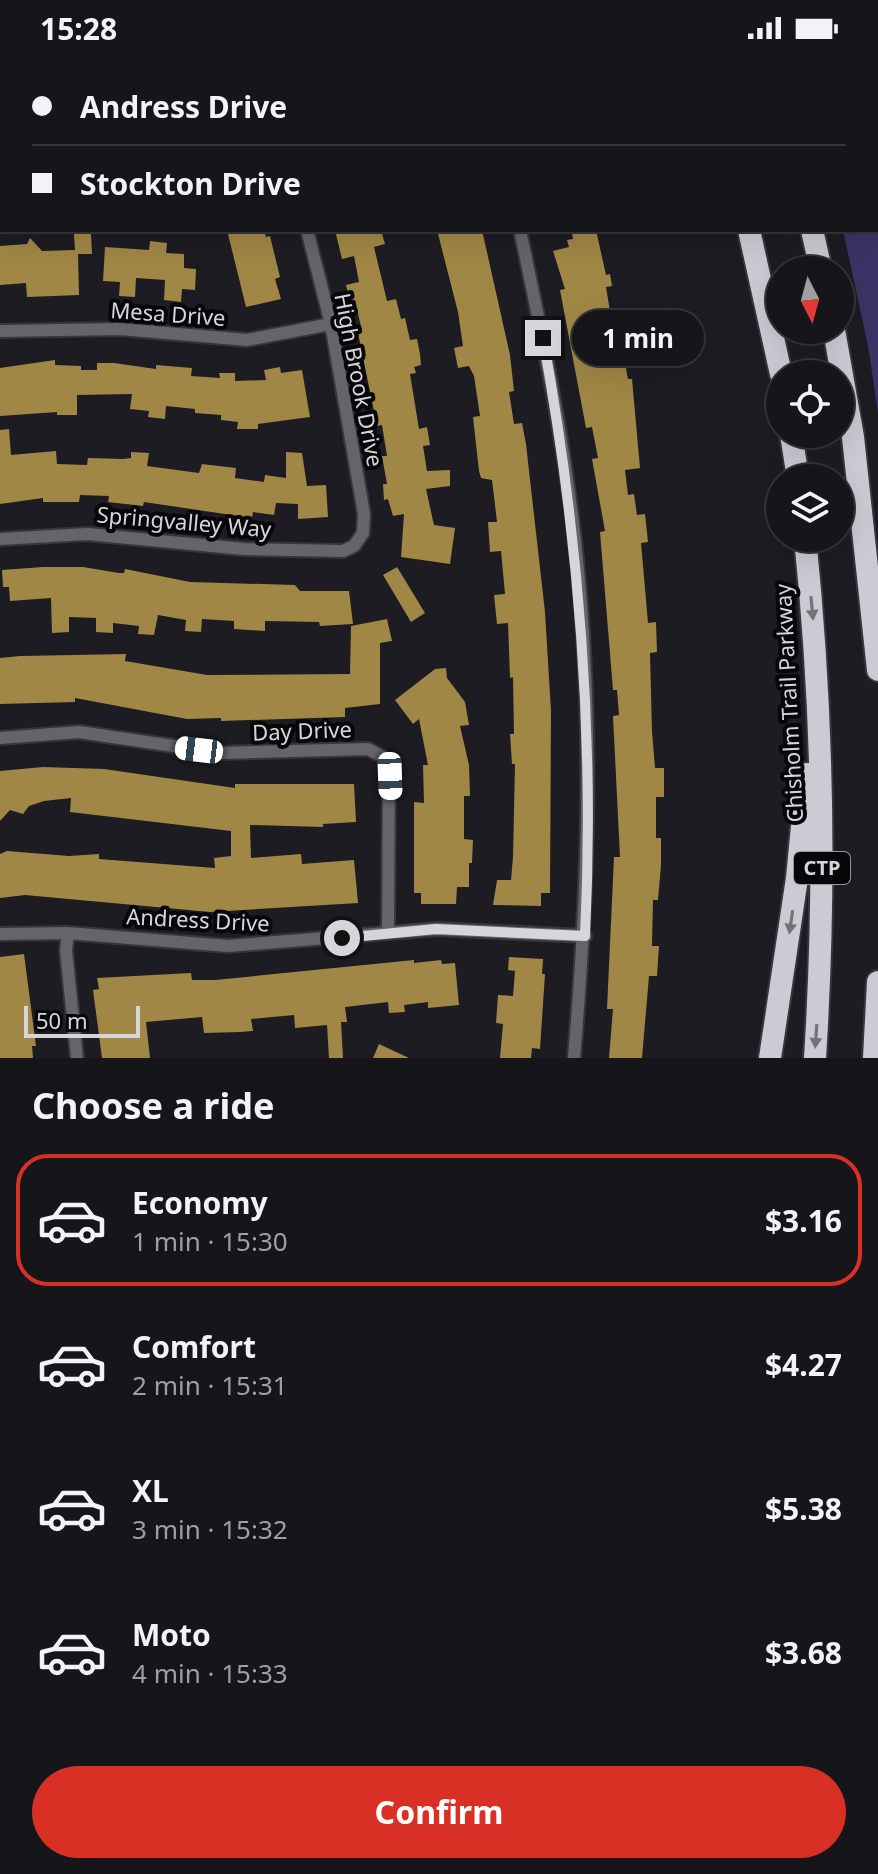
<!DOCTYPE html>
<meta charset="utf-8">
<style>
:root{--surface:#15151a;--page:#222227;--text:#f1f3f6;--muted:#9d9fa2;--line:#343439;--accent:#d93025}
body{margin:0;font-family:"Noto Sans",sans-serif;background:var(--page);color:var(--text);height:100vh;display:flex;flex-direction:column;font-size:30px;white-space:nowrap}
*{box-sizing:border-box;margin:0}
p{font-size:26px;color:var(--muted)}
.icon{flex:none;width:44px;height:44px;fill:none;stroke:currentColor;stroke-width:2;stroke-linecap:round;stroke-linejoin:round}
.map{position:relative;height:1002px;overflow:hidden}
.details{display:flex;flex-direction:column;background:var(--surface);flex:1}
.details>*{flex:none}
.hud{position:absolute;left:0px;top:0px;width:878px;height:176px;box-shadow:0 8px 32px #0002,0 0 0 2px var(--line);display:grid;align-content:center;height:176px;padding:0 32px;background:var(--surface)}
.needle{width:52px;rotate:174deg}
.controls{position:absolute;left:766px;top:200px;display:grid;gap:16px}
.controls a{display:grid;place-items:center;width:88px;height:88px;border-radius:50%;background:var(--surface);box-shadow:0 8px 32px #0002,0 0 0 2px var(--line);font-size:40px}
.scale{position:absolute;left:24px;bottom:20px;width:116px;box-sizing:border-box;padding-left:8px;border:4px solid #d6d6da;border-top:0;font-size:22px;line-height:28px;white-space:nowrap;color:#d6d6da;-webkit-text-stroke:6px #070709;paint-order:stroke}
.end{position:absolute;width:36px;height:36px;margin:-18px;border:10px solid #d6d6da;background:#111;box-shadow:0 0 0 4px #111}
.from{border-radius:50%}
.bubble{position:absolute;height:56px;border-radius:28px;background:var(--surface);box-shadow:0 8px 32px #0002,0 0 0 2px var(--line);font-size:26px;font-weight:700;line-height:56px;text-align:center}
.car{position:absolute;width:24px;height:48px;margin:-24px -12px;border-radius:10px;box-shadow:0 0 6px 2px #0007;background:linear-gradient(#fff 24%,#345 0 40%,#fff 0 76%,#345 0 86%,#fff 0)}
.hud b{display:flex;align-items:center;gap:28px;height:76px;font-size:30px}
.hud b+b{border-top:2px solid var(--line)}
.hud i{width:20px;height:20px;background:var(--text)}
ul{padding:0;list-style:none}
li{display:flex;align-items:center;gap:24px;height:132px;margin:0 16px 12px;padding:0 16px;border:4px solid transparent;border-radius:32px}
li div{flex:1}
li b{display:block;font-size:30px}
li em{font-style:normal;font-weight:700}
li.on{border-color:var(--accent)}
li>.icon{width:72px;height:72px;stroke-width:1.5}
h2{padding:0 32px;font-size:36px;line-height:96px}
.action{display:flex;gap:16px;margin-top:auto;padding:16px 32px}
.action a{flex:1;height:92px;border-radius:48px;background:var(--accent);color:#fff;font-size:32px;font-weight:700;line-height:92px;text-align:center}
.status{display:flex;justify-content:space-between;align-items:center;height:56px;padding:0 40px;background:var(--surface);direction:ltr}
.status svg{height:22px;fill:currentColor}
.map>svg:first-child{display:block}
.green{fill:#3d3366}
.building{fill:#a08745}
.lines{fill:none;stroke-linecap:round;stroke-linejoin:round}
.minor-casing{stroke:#36363c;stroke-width:16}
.motorway-casing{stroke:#36363c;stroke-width:26}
.minor{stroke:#656468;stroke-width:12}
.motorway{stroke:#cccbd3;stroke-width:22}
.oneway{fill:#737378}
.route{stroke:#d6d6da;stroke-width:10}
.labels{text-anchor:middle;stroke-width:8;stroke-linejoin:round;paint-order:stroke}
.shield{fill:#070709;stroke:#98989b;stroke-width:2}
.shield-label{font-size:20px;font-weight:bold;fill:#d6d6da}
.street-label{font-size:22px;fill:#d6d6da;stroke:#070709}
</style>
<div class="status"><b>15:28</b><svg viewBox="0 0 49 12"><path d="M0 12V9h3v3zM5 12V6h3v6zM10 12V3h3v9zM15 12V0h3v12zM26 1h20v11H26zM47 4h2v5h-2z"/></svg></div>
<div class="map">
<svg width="878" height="1002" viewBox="0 0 878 1002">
<rect width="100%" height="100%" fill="#1c1c22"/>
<path class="green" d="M801,0h77v358l-9,-63 -26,-121h33v-172z"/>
<path class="building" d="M227,174h37l2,7 4,-1 10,41 -5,2 6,20 -35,8z
M335,174h46l4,14 -11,3 13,54 9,-2 5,20 4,-1 5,22 7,-1 3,15 1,11 -7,2 2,6 -6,1 9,55 8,-2 3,18 -7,1 4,25 23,-1v16l-24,3 8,36 21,3 -5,36 -49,-7 3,-43 -11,2 -5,-17 -4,1 -1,-16h4l-5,-28h5l-5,-31 -5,1 -20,-98 4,-1 -6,-27 -5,1 -4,-16 13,-3 -5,-26 -12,3z
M437,174h45l28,125 4,36 -5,1 5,32 8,-1 4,21 19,168 6,99 -1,182h-9v13l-48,-1 4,-25h14l2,-23 2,-93h-3l-2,-30h4l-1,-57 -3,1 -2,-55 -11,1 -3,-29 11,-1 -4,-43 -11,1 -2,-30h9l-5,-42 -11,-2 -2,-7 -6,-54 7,-1 -6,-40 -5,-10 -11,2 -4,-20 9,-2 -5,-34z
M582,174h14l10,45 4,-1 2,12 -6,1 9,55 6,-1 7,38h4l8,89 -15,2 3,25 6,-1 3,21 8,-1 3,28 -7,1 7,80 8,-1 1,30 -7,1 2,78 3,37h9v29h-8v41h5v27l-3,35h-5l-1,46h7l-2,30h-8l-7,82h-33l4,-49h-6l7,-152h6l-7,-141 6,-1 -2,-25h-4l-13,-158 5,-1 -13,-72 6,-1 -6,-31 -6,1 -26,-138 5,-1 -12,-38 16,-4 -2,-7 6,-1 -1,-6z
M74,178h17l1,20h-14l1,41 -52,2 -1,-14 -26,2v-39l27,-2 3,-6 12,13 33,-1z
M150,185l17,2 -1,10 18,1v14l12,1 -1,21 -13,-1 -1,13 -17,-2 1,-20 -29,-2 -1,19 -16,-1 1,-14 -17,-1 2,-34 44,3z
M55,304v5l26,1v4h16v-7h17l42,6v-4l36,3 -1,8 29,2 -1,-5h16v8l31,-1 -2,-10 16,-3 1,6 21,-3 8,47 -52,7v5h-21l1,-7 -17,-2v-5l-26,-2v-4l-29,-3 -1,13 -17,-2 1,-6 -19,-2 2,-15 -55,1v20h-20v-3l-57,4v-48z
M9,373l2,26 45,-4 1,13 30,1 1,-7 35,1 8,-1v-6l18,1 -2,13 52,7 3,-9 34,4 -1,10 29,4 1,-7 21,3v-26l16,1 5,33 19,-1 2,32 -30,2v-15l-22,-1 -2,12 -21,-3 -1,6 -108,-16 -1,4 -35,-4 1,-6 -29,-1 -1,7h-36v-4l-43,6v-74z
M43,511h40l36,6h5l1,-4 65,13 105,3 5,6h49l4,33 -33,2 -1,-4 -54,-1v10l-31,-2v-8l-32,-2 -1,13 -16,-1 1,-11 -28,-5 -4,20 -16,-1 1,-8 -26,-3v10l-17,-1v-14l-27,-1v15l-17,1 -1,-35 -41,3 -1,-14h-6l-1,-17z
M397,511l28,46 -14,9 -28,-47z
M387,563l5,22 -12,2v61l-35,4v9l-124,4v-3l-34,1 -112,-21v4l-75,2v-46l20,-2 106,-2 -1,7 82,14 143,-1 1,-48z
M446,612l1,10 18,24 4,23 -9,1 9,39 1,31h-6v43l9,1 -1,23h-3v24h-12l-1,17h-35v-11h-7v-91l10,1 -1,-38h5l-9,-46 -6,5 -18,-24 40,-31z
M43,711l61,2 131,19v-4h119l2,38 -33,2v3l-73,-2 1,33 50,-4 1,10 52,-4 4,43 -148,9 -185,-17 -25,3v-44l7,-3 62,5 30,-2v5l116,9 -1,-10 17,-2v-25l-161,-19 1,-14 -27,3 -15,5 -6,8 -13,-4 -10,11v-50z
M24,898l12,92h-4l1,12h-33v-101z
M509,901l34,2 -1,15h3l-5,75 -8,-1 -1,10h-31l3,-34 -7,-1 2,-28 15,1 2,-25 -7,-1z
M414,904v3l27,-3 1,4 13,-1 4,42 -31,3v-6l-24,3 1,7 -16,1 -1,-11 -43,5 2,15h-6l2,36h-14l-2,-33 -32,3 -1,-13 -43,4 2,12 -13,1 -36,1 -2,-16 -56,5 4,36h-48l-9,-68 6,-1 -2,-11 94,-5 1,7h23z
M379,988l30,14h-36z"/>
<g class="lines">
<g class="minor-casing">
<path id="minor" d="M257,0l1,2
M472,0l1,2
M357,2l7,-2
M0,68h2
M520,174c23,109 46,219 57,330 17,166 11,332 -3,498
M0,275l121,-2 126,11 84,-16
M0,483l87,-5 157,15 99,2 11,-5 9,-13 1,-19 -33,-190 -24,-94
M0,682l79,-6 142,21 147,-4 17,9 4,9 -1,165
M68,877l-2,17 11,108
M0,878l68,-1 160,13 208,-17 149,7"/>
</g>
<g class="motorway-casing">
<path id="motorway" d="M702,0l1,2
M768,0v2
M749,174l32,144
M812,174l9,40
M834,274l19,107 25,233
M791,378l7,44
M805,482c18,172 21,347 10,520
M770,1002l27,-180 10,-104
M874,1002l4,-76"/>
</g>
<use href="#minor" class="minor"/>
<use href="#motorway" class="motorway"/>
</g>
<defs><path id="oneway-solid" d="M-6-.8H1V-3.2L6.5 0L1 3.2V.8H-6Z" transform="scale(2)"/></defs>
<g class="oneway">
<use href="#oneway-solid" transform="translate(812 552) rotate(85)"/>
<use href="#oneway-solid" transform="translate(791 866) rotate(98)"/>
<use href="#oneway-solid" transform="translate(816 980) rotate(94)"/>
</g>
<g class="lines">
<path class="route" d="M342,882l94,-9 149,7c10,-202 -6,-399 -42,-598"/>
</g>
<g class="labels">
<rect class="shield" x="794" y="796" width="56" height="32" rx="6"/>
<g class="shield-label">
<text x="822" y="819">CTP</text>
</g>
<g class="street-label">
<text transform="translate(168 258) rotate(4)" y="8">Mesa Drive</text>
<text transform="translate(359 324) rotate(79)" y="8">High Brook Drive</text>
<text transform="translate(184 466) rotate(5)" y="8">Springvalley Way</text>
<text transform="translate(789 647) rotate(-93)" y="8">Chisholm Trail Parkway</text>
<text transform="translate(302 675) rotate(-2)" y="8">Day Drive</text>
<text transform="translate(198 864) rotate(3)" y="8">Andress Drive</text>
</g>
</g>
</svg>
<div class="controls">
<a><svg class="needle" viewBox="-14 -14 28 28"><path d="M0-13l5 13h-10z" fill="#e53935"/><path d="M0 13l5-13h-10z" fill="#9d9fa2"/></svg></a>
<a><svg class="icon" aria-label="locate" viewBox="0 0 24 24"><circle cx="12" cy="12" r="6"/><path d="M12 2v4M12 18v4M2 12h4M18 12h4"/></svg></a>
<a><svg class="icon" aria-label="layers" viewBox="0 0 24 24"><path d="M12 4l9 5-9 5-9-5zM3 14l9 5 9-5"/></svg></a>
</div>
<div class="scale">50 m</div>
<i class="end from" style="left:342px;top:882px"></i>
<i class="end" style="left:543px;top:282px"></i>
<div class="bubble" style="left:572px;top:254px;width:132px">1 min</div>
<i class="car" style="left:199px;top:694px;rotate:277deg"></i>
<i class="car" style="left:390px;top:720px;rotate:178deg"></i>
<div class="hud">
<b><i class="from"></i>Andress Drive</b>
<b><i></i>Stockton Drive</b>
</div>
</div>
<section class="details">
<h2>Choose a ride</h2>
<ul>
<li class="on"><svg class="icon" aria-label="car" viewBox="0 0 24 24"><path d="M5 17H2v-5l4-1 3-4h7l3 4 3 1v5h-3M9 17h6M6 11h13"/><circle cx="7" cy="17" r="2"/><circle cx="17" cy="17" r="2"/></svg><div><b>Economy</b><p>1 min · 15:30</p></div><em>$3.16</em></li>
<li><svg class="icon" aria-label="car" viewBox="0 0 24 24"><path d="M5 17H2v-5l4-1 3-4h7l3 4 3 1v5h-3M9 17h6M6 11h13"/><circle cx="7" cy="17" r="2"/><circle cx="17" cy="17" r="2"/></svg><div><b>Comfort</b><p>2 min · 15:31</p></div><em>$4.27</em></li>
<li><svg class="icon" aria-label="car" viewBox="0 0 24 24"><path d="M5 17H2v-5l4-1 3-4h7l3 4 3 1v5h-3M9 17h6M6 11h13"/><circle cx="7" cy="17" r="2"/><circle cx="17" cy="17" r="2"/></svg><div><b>XL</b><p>3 min · 15:32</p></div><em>$5.38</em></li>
<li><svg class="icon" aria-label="car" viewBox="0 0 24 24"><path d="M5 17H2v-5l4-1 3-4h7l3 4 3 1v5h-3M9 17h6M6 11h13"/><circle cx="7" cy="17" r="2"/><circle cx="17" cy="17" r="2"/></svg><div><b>Moto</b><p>4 min · 15:33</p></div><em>$3.68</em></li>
</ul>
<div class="action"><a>Confirm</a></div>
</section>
